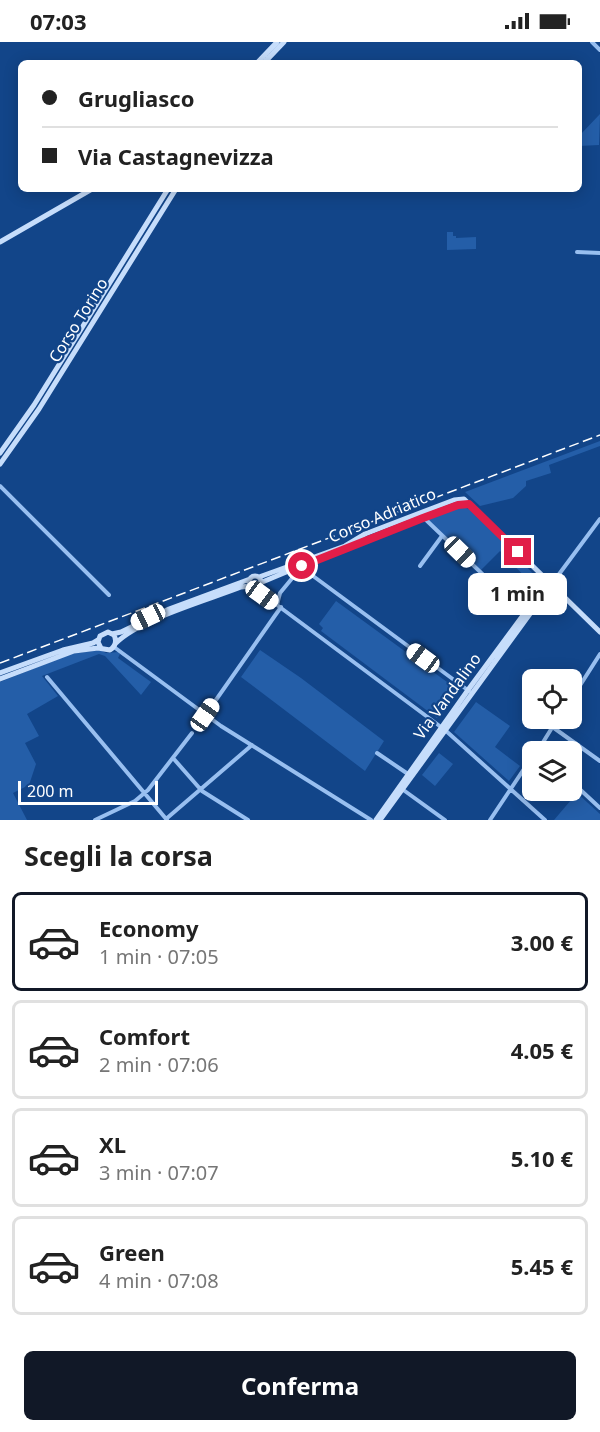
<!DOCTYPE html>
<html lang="it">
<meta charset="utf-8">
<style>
:root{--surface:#fff;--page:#f2f2f2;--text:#222;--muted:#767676;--line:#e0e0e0;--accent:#111827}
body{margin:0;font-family:"Noto Sans",sans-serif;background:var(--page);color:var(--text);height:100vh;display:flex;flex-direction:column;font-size:22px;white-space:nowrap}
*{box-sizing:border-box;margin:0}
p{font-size:20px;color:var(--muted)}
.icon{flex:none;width:33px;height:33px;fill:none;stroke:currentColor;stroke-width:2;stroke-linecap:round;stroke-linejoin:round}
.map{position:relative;height:778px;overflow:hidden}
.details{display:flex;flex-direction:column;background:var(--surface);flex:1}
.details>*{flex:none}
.banner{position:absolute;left:18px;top:18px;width:564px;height:132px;border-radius:9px;box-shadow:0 3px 15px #0003;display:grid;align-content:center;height:132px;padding:0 24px;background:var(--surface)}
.buttons{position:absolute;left:522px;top:627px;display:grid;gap:12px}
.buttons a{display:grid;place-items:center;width:60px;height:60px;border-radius:9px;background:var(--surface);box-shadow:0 3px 15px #0003;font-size:30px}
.scale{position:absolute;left:18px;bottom:15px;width:140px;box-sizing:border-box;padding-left:6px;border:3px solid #fff;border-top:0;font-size:16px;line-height:21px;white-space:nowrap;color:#fff;-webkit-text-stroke:4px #124589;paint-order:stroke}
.end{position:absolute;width:27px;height:27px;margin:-14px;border:8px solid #e11d48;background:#fff;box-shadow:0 0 0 3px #fff}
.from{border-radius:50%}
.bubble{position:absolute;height:42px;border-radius:9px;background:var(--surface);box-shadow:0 3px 15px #0003;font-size:20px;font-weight:700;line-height:42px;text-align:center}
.car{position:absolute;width:18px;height:36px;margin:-18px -9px;border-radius:8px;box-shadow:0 0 4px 2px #0007;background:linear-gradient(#fff 24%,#345 0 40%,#fff 0 76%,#345 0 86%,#fff 0)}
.banner b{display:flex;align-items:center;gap:21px;height:57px;font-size:22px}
.banner b+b{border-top:2px solid var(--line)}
.banner i{width:15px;height:15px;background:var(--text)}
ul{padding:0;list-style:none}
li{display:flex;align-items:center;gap:18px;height:99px;margin:0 12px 9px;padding:0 12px;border:3px solid var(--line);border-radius:9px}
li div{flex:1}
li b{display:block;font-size:22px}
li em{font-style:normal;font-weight:700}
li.selected{border-color:var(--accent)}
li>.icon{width:54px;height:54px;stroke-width:1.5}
h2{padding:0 24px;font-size:27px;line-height:72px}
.primary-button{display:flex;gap:12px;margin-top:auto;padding:12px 24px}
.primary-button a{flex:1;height:69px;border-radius:9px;background:var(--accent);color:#fff;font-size:24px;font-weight:700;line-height:69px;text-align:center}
.status{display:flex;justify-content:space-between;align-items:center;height:42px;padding:0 30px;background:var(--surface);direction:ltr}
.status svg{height:16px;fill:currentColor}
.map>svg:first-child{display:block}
.green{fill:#245ea8}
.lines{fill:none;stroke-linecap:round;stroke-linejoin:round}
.street{stroke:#98bff0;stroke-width:4}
.secondary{stroke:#c6ddfb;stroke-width:5}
.rail{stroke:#fff;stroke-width:1.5;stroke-dasharray:10 4.5;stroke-linecap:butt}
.route{stroke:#e11d48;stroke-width:8}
.labels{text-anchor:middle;stroke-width:4.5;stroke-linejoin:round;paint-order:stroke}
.street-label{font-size:16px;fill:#fff;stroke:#124589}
</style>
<div class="status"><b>07:03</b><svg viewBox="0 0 49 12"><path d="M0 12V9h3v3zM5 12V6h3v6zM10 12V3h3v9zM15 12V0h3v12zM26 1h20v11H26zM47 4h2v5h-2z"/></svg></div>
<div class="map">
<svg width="600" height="778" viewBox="0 0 600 778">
<rect width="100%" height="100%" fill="#124589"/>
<path class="green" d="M600,72l-1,31 -20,1 1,-11z
M447,190h6v4h3v2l20,-1v12l-29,1z
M600,399v5l-51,19 2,8 -25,8v5l-13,12 -33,8 -15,-14z
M461,464l13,5 67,71 -5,6 -36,-37 -19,19 -54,-51z
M336,559l122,89 -21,28 -116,-87 2,-3 -4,-4z
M100,608l6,3 12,-1 2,2 -2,4 33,24 -10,13 -36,-39 -6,-2 -57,22 16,20 -31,18 12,22 -14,7 11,21 -7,21 -16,8 14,27h-27v-138l70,-28z
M260,608l41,28 83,63 -19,30 -124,-94z
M476,660l34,24 -15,21 25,19 -11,15 -55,-49z
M439,711l14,11 -18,22 -13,-11z
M577,751l23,21v6h-46z"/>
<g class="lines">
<path class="street" d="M592,0l8,8
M577,210l23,1
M0,444l109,109
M424,476l101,97
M302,523l7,8 160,118
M420,524l22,-30
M309,531l-12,1 -3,2 -14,17 -3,12 168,125 100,90
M551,543l49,-66
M253,545l24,18 -1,-5 -16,-15
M114,605l107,79 150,94
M47,635l120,143
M572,656l28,-44
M527,667l5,4
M540,676l60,43
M197,685l84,-120
M537,710l21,-34
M377,711l31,21
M173,716l29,33 46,29
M572,740l28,26
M402,747l43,31
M166,777l86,-74
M95,778l40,-19 13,-11 44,-57
M490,778l42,-63"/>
<path class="secondary" d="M257,21l20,-21
M264,21l20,-21
M0,200l92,-53
M0,411l34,-48 134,-216
M0,422l39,-55 137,-220
M342,509l81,-33 35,-13 11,-1
M249 540a6 6 0 1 1 12 0a6 6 0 1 1-12 0Z
M259,535l86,-31 20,-12 89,-34 10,-1 136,133
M260,541l31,-13
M112,592l9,-2 48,-23 81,-30
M116,601c24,-24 92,-43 125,-56l10,-1
M0,631l63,-23 30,-7 5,-3
M0,637l74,-28 24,-3 12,2c6,-4 7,-9 4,-15l-6,-3 -8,4 -2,6 3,6
M376,778l92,-130 56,-76 16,-17
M380,778l171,-235"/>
<path class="rail" d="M0,621l600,-228"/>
</g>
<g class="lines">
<path class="route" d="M302,524l121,-48 35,-13 11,-1 49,48"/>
</g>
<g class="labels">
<g class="street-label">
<text transform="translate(78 278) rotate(-58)" y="6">Corso Torino</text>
<text transform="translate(382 473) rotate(-23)" y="6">Corso Adriatico</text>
<text transform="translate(447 654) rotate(-54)" y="6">Via Vandalino</text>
</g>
</g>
</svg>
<div class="buttons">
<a><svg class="icon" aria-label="locate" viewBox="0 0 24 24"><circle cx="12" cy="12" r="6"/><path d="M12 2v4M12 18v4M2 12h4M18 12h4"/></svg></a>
<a><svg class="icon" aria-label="layers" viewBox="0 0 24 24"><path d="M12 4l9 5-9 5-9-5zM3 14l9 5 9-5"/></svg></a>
</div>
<div class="scale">200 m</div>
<i class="end from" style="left:302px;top:524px"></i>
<i class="end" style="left:518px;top:510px"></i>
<div class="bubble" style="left:468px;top:531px;width:99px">1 min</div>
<i class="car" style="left:460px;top:510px;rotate:134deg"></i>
<i class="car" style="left:262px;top:553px;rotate:126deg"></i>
<i class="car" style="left:148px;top:575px;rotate:245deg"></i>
<i class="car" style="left:423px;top:616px;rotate:306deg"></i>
<i class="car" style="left:205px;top:673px;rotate:35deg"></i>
<div class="banner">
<b><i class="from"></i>Grugliasco</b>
<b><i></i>Via Castagnevizza</b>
</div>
</div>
<section class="details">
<h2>Scegli la corsa</h2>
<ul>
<li class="selected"><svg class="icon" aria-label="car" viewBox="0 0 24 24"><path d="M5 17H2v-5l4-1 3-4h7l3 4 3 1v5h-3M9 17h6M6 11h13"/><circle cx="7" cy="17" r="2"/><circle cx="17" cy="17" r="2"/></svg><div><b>Economy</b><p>1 min · 07:05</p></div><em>3.00 €</em></li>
<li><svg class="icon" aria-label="car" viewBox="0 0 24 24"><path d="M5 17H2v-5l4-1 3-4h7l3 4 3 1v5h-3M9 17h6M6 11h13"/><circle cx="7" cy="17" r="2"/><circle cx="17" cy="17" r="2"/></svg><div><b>Comfort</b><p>2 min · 07:06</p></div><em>4.05 €</em></li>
<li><svg class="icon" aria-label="car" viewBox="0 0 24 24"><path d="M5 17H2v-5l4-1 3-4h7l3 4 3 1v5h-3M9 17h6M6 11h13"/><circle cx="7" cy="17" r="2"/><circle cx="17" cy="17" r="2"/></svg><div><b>XL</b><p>3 min · 07:07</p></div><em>5.10 €</em></li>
<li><svg class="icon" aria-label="car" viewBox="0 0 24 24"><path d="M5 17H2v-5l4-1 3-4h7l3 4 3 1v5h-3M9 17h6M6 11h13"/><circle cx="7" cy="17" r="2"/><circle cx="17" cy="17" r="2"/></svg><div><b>Green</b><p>4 min · 07:08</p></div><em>5.45 €</em></li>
</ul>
<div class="primary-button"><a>Conferma</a></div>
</section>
